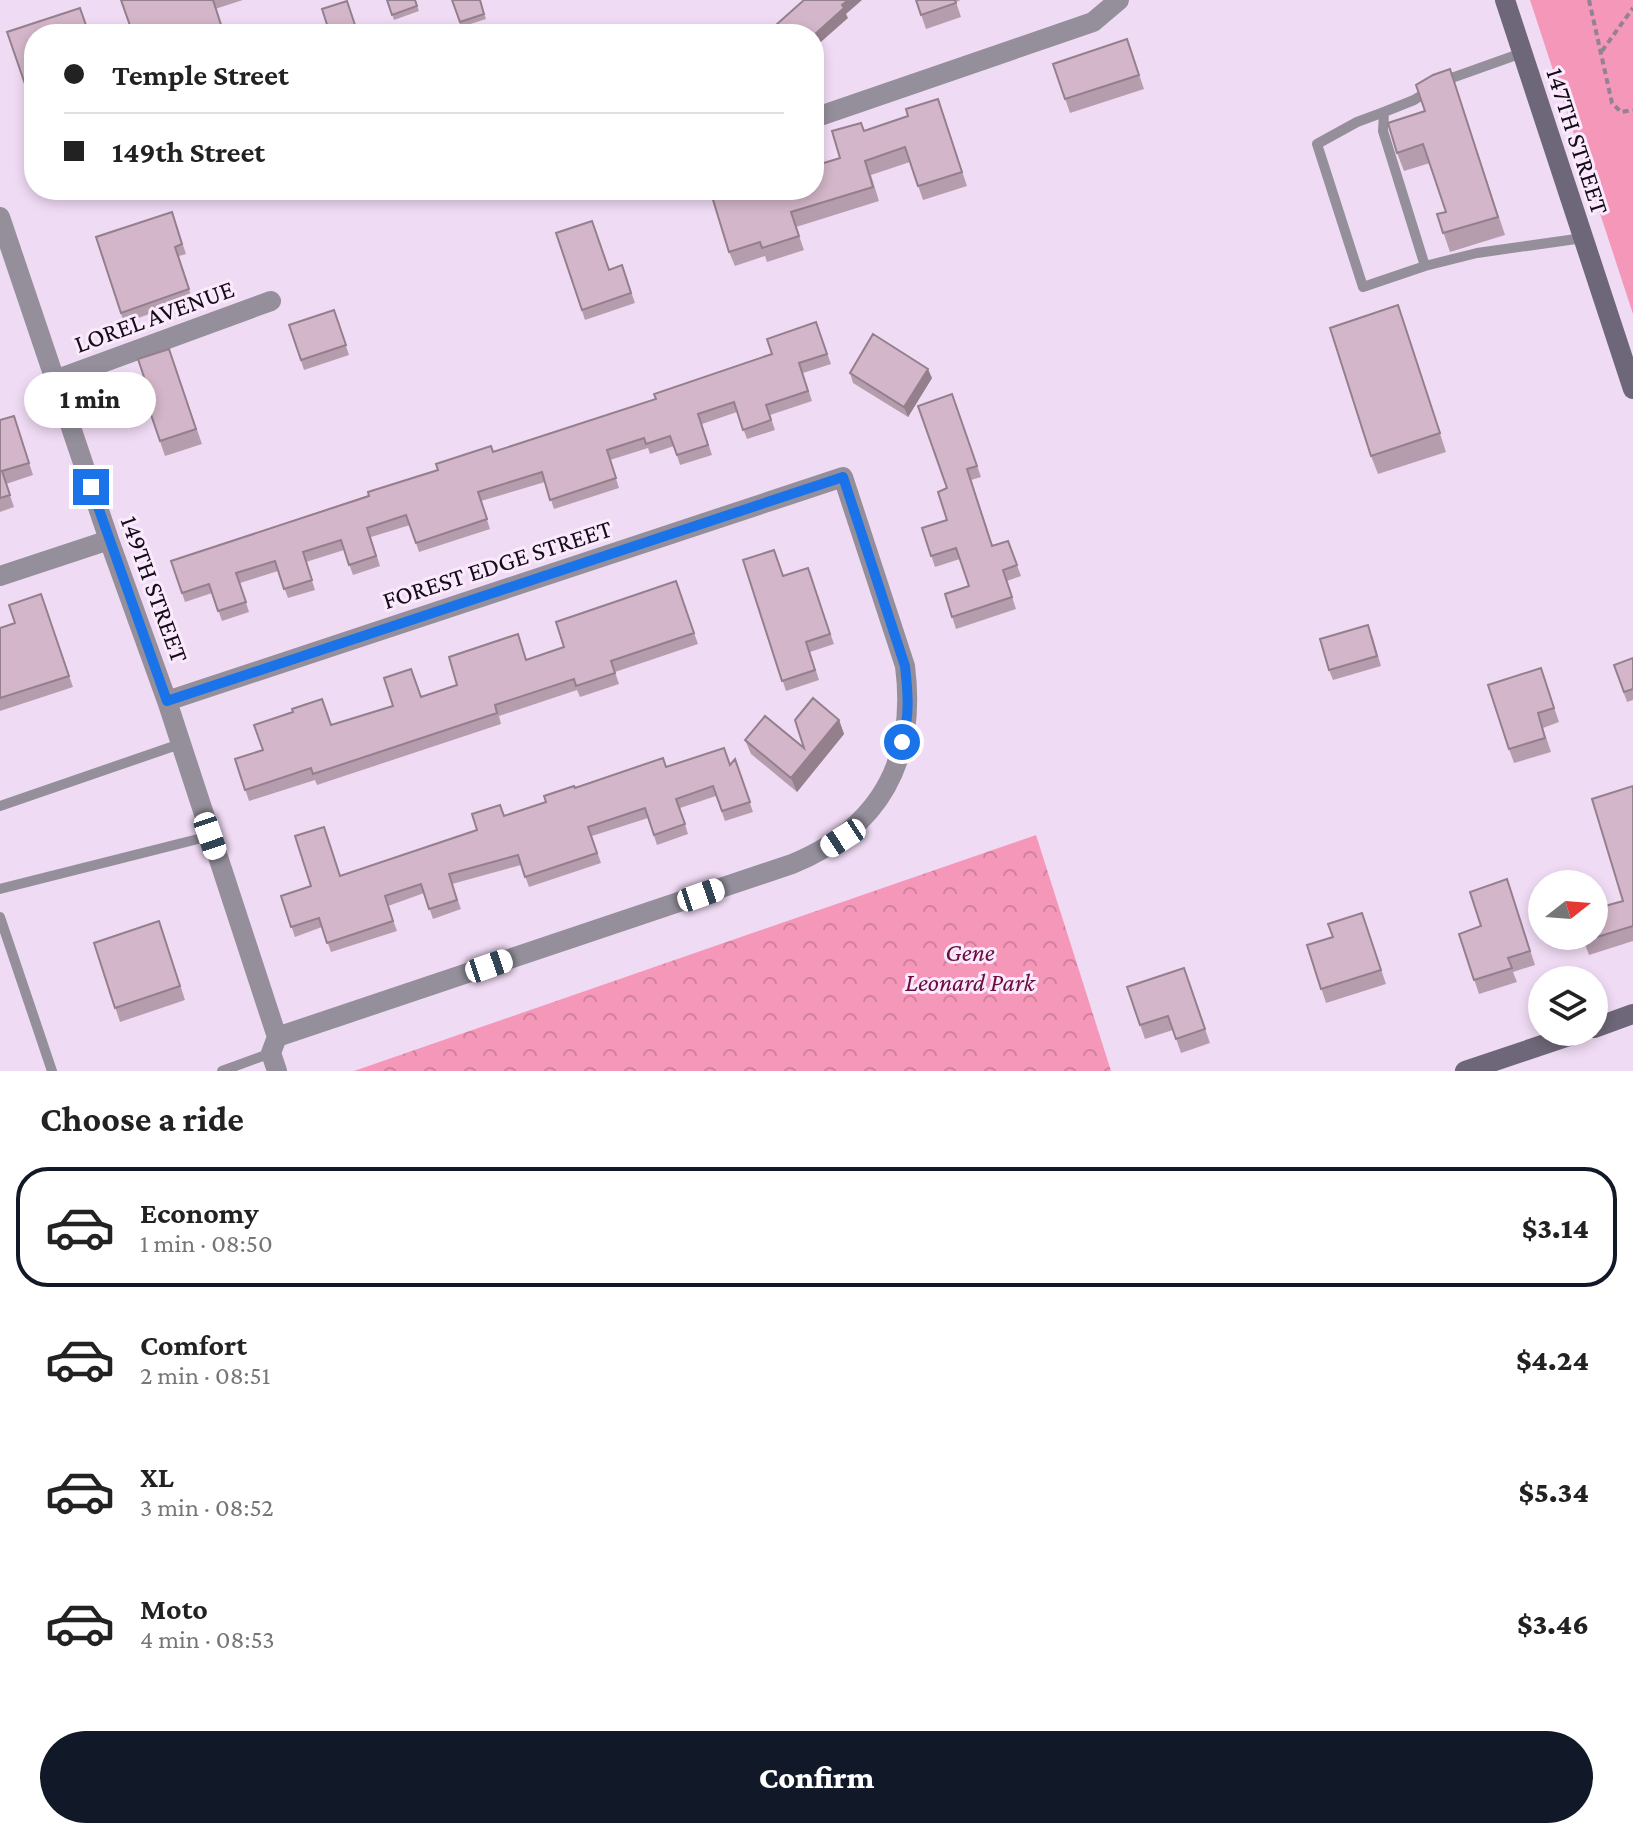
<!DOCTYPE html>
<meta charset="utf-8">
<style>
:root{--surface:#fff;--page:#f2f2f2;--text:#222;--muted:#767676;--line:#e0e0e0;--accent:#111827}
body{margin:0;font-family:"Crimson Pro",serif;background:var(--page);color:var(--text);height:100vh;display:flex;flex-direction:column;font-size:30px;white-space:nowrap}
*{box-sizing:border-box;margin:0}
p{font-size:26px;color:var(--muted)}
.icon{flex:none;width:44px;height:44px;fill:none;stroke:currentColor;stroke-width:2;stroke-linecap:round;stroke-linejoin:round}
.map{position:relative;height:1071px;overflow:hidden}
.panel{display:flex;flex-direction:column;background:var(--surface);flex:1}
.panel>*{flex:none}
.hud{position:absolute;left:24px;top:24px;width:800px;height:176px;border-radius:32px;box-shadow:0 4px 12px #0003;display:grid;align-content:center;height:176px;padding:0 40px;background:var(--surface)}
.needle{width:52px;rotate:73deg}
.controls{position:absolute;left:1528px;top:870px;display:grid;gap:16px}
.controls a{display:grid;place-items:center;width:80px;height:80px;border-radius:50%;background:var(--surface);box-shadow:0 4px 12px #0003;font-size:40px}
.end{position:absolute;width:36px;height:36px;margin:-18px;border:10px solid #1a73e8;background:#fff;box-shadow:0 0 0 4px #fff}
.from{border-radius:50%}
.bubble{position:absolute;height:56px;border-radius:28px;background:var(--surface);box-shadow:0 4px 12px #0003;font-size:26px;font-weight:800;line-height:56px;text-align:center}
.car{position:absolute;width:24px;height:48px;margin:-24px -12px;border-radius:10px;box-shadow:0 0 6px 2px #0007;background:linear-gradient(#fff 24%,#345 0 40%,#fff 0 76%,#345 0 86%,#fff 0)}
.hud b{display:flex;align-items:center;gap:28px;height:76px;font-size:30px}
.hud b+b{border-top:2px solid var(--line)}
.hud i{width:20px;height:20px;background:var(--text)}
ul{padding:0;list-style:none}
li{display:flex;align-items:center;gap:24px;height:120px;margin:0 16px 12px;padding:0 24px;border:4px solid transparent;border-radius:32px}
li div{flex:1}
li b{display:block;font-size:30px}
li em{font-style:normal;font-weight:800}
li.active{border-color:var(--accent)}
li>.icon{width:72px;height:72px;stroke-width:1.5}
h2{padding:0 40px;font-size:36px;line-height:96px}
.action{display:flex;gap:16px;margin-top:auto;padding:16px 40px}
.action a{flex:1;height:92px;border-radius:48px;background:var(--accent);color:#fff;font-size:32px;font-weight:800;line-height:92px;text-align:center}
.map>svg:first-child{display:block}
.grass{fill:#f597b8}
.forest{fill:url(#forest-crowns)}
.lines{fill:none;stroke-linecap:round;stroke-linejoin:round}
.path{stroke:#918294;stroke-width:4;stroke-dasharray:6 4;stroke-linecap:butt}
.lane{stroke:#948f9b;stroke-width:10}
.street{stroke:#948f9b;stroke-width:20}
.secondary{stroke:#6e6779;stroke-width:20}
.wall{fill:#b59dad}
.shaded-wall{fill:#947f8d}
.building{fill:#d3b6c9;stroke:#947f8d;stroke-width:2}
.route{stroke:#1a73e8;stroke-width:10}
.labels{text-anchor:middle;stroke-width:6;stroke-linejoin:round;paint-order:stroke}
.street-label{font-size:26px;fill:#140d15;stroke:#fbeafe}
.park-label{font-size:26px;font-style:italic;fill:#680d39;stroke:#fbeafe}
</style>
<div class="map">
<svg width="1633" height="1071" viewBox="0 0 1633 1071">
<defs>
<pattern id="forest-crowns" width="20" height="18" patternUnits="userSpaceOnUse" patternTransform="scale(2)"><rect width="20" height="18" fill="#f597b8"/><path d="M2 6a3 3 0 1 1 6 0M12 15a3 3 0 1 1 6 0" fill="none" stroke="#d1819d"/></pattern>
</defs>
<rect width="100%" height="100%" fill="#f0dbf4"/>
<path class="grass" d="M1530,0h103v314z"/>
<path class="forest" d="M1036,835l75,236h-757z"/>
<g class="lines">
<path class="path" d="M1589,0l23,103 9,9 12,-2
M1602,51l31,-43"/>
<path class="lane" d="M1522,53l-76,27 -32,20 -30,12 -1,19 42,135 52,-13 106,-15
M1384,112l-27,10 -40,22 46,143 62,-21
M0,806l180,-62
M0,889l210,-53
M0,917l52,154
M222,1071l49,-18"/>
<path class="street" d="M814,118l279,-96 26,-22
M0,217l109,323 58,161 110,336 -6,16 6,18
M55,380l216,-79
M0,576l109,-36
M167,701l676,-224 62,189c12,94 -25,162 -113,198l-515,173"/>
<path class="secondary" d="M1505,0l128,389
M1594,1028l39,-14
M1465,1071l116,-39"/>
</g>
<path class="wall" d="M121,0h122l-28,9 9,25h-91z
M387,0h28l4,11 -25,9z
M452,0h28l6,19 -25,8z
M916,0h45l-5,2 5,15 -35,12z
M347,1l11,32 -4,1h-24z
M1127,39l17,50 -74,24 -17,-49z
M1450,69l55,166 -55,17 -13,-38 9,-2 -16,-49 -26,8 -7,-18z
M938,99l29,87 -44,14 -13,-38 -39,13 8,26 -83,26 8,23 -37,12 -2,-6 -30,10 -6,-14 85,-62 50,-59 44,-15z
M172,212l14,42 -7,2 13,43 -68,24 -28,-86z
M556,233l53,37 13,-5 13,38 -50,17z
M334,310l15,45 -45,15 -15,-45z
M816,322l15,42 -28,9 9,28 -42,14 5,15 -28,9 -10,-27 -35,12 10,31 -32,10 -6,-19 -24,8 -2,-6 -38,12 9,28 -65,21 -9,-27 -64,19 9,28 -71,23 -9,-27 -39,12 9,29 -27,9 -9,-25 -38,12 9,28 -27,8 -10,-27 -38,12 9,29 -27,9 -10,-28 -27,9 -14,-41 485,-162 116,-45z
M1404,324l42,128 -68,22 -7,-18z
M169,349l33,95 -37,12 -19,-56 5,-2z
M850,373l82,5 -24,39 -55,-34z
M952,394l29,83 -10,3 22,66 15,-5 13,35 -14,5 9,28 -60,20 -11,-35 24,-8 -9,-27 -25,8 -13,-39 25,-8z
M14,416l19,59 -27,9 8,23 -14,5v-92z
M743,560l40,16 25,-8 26,76 -24,8 9,28 -33,11z
M676,581l22,63 -83,28 4,12 -39,13 -3,-7 -78,26 2,8 -184,61 -2,-5 -66,21 -14,-42 28,-9 30,-38 38,13 126,-40 107,-38z
M41,594l32,93 -73,24v-83l15,-5z
M1372,635l9,31 -48,14 -4,-10z
M1633,658v42l-6,2 -13,-37z
M1541,668l18,54 -16,6 8,24 -37,11 -5,-14z
M839,720l5,14 -47,58 -46,-38 -6,-14 59,8z
M735,759l18,53 -28,9 -9,-25 -36,12 8,26 -31,11 -9,-27 -56,18 9,27 -72,24 -8,-22 -69,19 9,25 -28,10 -9,-26 -36,13 9,25 -66,21 -9,-25 -27,10 -14,-41 196,-66 27,-14 42,-14 29,-14 91,-21 64,-2z
M1633,786v155l-44,14 -7,-19 41,-35z
M1512,894l23,71 -22,7 4,10 -38,12 -20,-60 22,-8z
M1362,913l24,71 -60,19 -19,-58 26,-8z
M159,921l26,79 -65,22 -26,-79z
M1184,968l26,75 -29,10 -8,-23 -28,9 -18,-52z"/>
<path class="shaded-wall" d="M848,0h14l-16,14 2,4 -34,30v-13z
M928,369l4,9 -24,39 -4,-10z
M839,720l5,14 -47,58 -6,-14z"/>
<path class="building" d="M121,0h92l11,34h-29l-2,-6 -19,6h-41z
M387,0h28l2,6 -25,9z
M452,0h28l4,14 -24,8z
M804,0h44l-6,5 2,3 -30,27 -28,-1 -9,-10z
M916,0h39l1,3 -35,12z
M347,1l9,27 -18,6h-8l-8,-25z
M80,8l9,26h-55v76l-27,-78z
M1127,39l12,36 -74,24 -12,-35z
M1450,69l48,148 -55,16 -6,-19 9,-2 -23,-68 -26,9 -9,-30 37,-12 -9,-26 17,-10z
M938,99l24,73 -44,14 -13,-39 -40,14 8,26 -82,25 8,24 -37,12 -2,-6 -31,10 -19,-62h104v-24l26,-8 -8,-27 29,-8 3,8 44,-15 -2,-7z
M172,212l10,32 -7,3 14,42 -68,24 -25,-76z
M592,221l17,49 13,-5 9,28 -49,17 -26,-77z
M1398,305l42,128 -69,23 -41,-128z
M334,310l12,35 -45,15 -12,-35z
M816,322l11,32 -28,9 9,28 -42,14 5,15 -28,10 -9,-28 -36,12 10,31 -31,10 -7,-19 -24,8 -2,-6 -37,12 9,28 -66,22 -8,-28 -64,20 9,27 -71,24 -10,-28 -39,13 9,28 -27,9 -8,-25 -38,12 9,28 -28,9 -9,-28 -39,12 10,29 -28,9 -9,-27 -27,9 -11,-32 198,-65 -1,-4 70,-22 -2,-6 55,-18 2,6 163,-53 -2,-5 118,-40 -5,-15z
M873,334l55,35 -24,38 -54,-34z
M169,349l27,80 -36,12 -14,-41 5,-2 -13,-39z
M952,394l25,72 -10,3 25,77 16,-5 9,24 -14,5 9,27 -60,20 -7,-23 24,-8 -13,-38 -25,8 -9,-28 25,-8 -9,-28 9,-4 -29,-82z
M14,416l15,47 -27,8 8,24 -10,3v-78z
M774,550l9,26 25,-8 22,66 -24,8 9,28 -33,11 -39,-121z
M676,581l18,52 -83,28 4,12 -39,13 -2,-7 -79,26 2,8 -184,61 -2,-6 -66,22 -10,-31 28,-9 -9,-25 39,-13 -1,-3 30,-10 9,26 62,-19 -9,-28 27,-9 10,28 36,-12 -8,-28 69,-23 8,26 38,-13 -8,-25z
M41,594l28,82 -69,22v-70l15,-5 -6,-18z
M1368,625l9,31 -48,14 -9,-31z
M1633,658v31l-9,3 -10,-27z
M1541,668l13,40 -16,5 7,25 -36,11 -21,-64z
M813,698l26,22 -48,58 -46,-38 20,-24 39,32 -9,-28z
M724,748l6,17 5,-6 15,43 -28,9 -9,-25 -37,13 9,25 -31,11 -9,-27 -57,19 9,26 -72,24 -7,-22 -69,19 8,26 -28,9 -8,-25 -36,12 8,25 -66,22 -8,-25 -28,9 -10,-31 30,-10 -16,-50 29,-9 16,49 137,-46 -5,-16 28,-9 4,11 42,-14 -2,-6 30,-10 1,2 88,-30 3,9z
M1633,786v140l-49,15 -2,-5h12v-27l29,-8 -31,-102z
M1507,879l23,72 -22,7 4,10 -38,12 -15,-46 22,-8 -11,-34z
M1362,913l19,57 -60,19 -14,-44 26,-8 -5,-13z
M159,921l21,65 -65,22 -21,-65z
M1184,968l21,61 -29,10 -8,-23 -28,9 -13,-38z"/>
<g class="lines">
<path class="route" d="M91,487l76,214 676,-224 62,189c3,26 5,51 -3,76"/>
</g>
<g class="labels">
<g class="street-label">
<text transform="translate(1578 141) rotate(72)" y="9">147TH STREET</text>
<text transform="translate(154 316) rotate(-20)" y="9">LOREL AVENUE</text>
<text transform="translate(497 564) rotate(-18)" y="9">FOREST EDGE STREET</text>
<text transform="translate(155 589) rotate(70)" y="9">149TH STREET</text>
</g>
<g class="park-label">
<text x="970" y="961">Gene<tspan x="970" dy="30">Leonard Park</tspan></text>
</g>
</g>
</svg>
<div class="controls">
<a><svg class="needle" viewBox="-14 -14 28 28"><path d="M0-13l5 13h-10z" fill="#e53935"/><path d="M0 13l5-13h-10z" fill="#767676"/></svg></a>
<a><svg class="icon" aria-label="layers" viewBox="0 0 24 24"><path d="M12 4l9 5-9 5-9-5zM3 14l9 5 9-5"/></svg></a>
</div>
<i class="end from" style="left:902px;top:742px"></i>
<i class="end" style="left:91px;top:487px"></i>
<div class="bubble" style="left:24px;top:372px;width:132px">1 min</div>
<i class="car" style="left:210px;top:836px;rotate:161deg"></i>
<i class="car" style="left:843px;top:838px;rotate:237deg"></i>
<i class="car" style="left:701px;top:895px;rotate:71deg"></i>
<i class="car" style="left:489px;top:966px;rotate:71deg"></i>
<div class="hud">
<b><i class="from"></i>Temple Street</b>
<b><i></i>149th Street</b>
</div>
</div>
<section class="panel">
<h2>Choose a ride</h2>
<ul>
<li class="active"><svg class="icon" aria-label="car" viewBox="0 0 24 24"><path d="M5 17H2v-5l4-1 3-4h7l3 4 3 1v5h-3M9 17h6M6 11h13"/><circle cx="7" cy="17" r="2"/><circle cx="17" cy="17" r="2"/></svg><div><b>Economy</b><p>1 min · 08:50</p></div><em>$3.14</em></li>
<li><svg class="icon" aria-label="car" viewBox="0 0 24 24"><path d="M5 17H2v-5l4-1 3-4h7l3 4 3 1v5h-3M9 17h6M6 11h13"/><circle cx="7" cy="17" r="2"/><circle cx="17" cy="17" r="2"/></svg><div><b>Comfort</b><p>2 min · 08:51</p></div><em>$4.24</em></li>
<li><svg class="icon" aria-label="car" viewBox="0 0 24 24"><path d="M5 17H2v-5l4-1 3-4h7l3 4 3 1v5h-3M9 17h6M6 11h13"/><circle cx="7" cy="17" r="2"/><circle cx="17" cy="17" r="2"/></svg><div><b>XL</b><p>3 min · 08:52</p></div><em>$5.34</em></li>
<li><svg class="icon" aria-label="car" viewBox="0 0 24 24"><path d="M5 17H2v-5l4-1 3-4h7l3 4 3 1v5h-3M9 17h6M6 11h13"/><circle cx="7" cy="17" r="2"/><circle cx="17" cy="17" r="2"/></svg><div><b>Moto</b><p>4 min · 08:53</p></div><em>$3.46</em></li>
</ul>
<div class="action"><a>Confirm</a></div>
</section>
